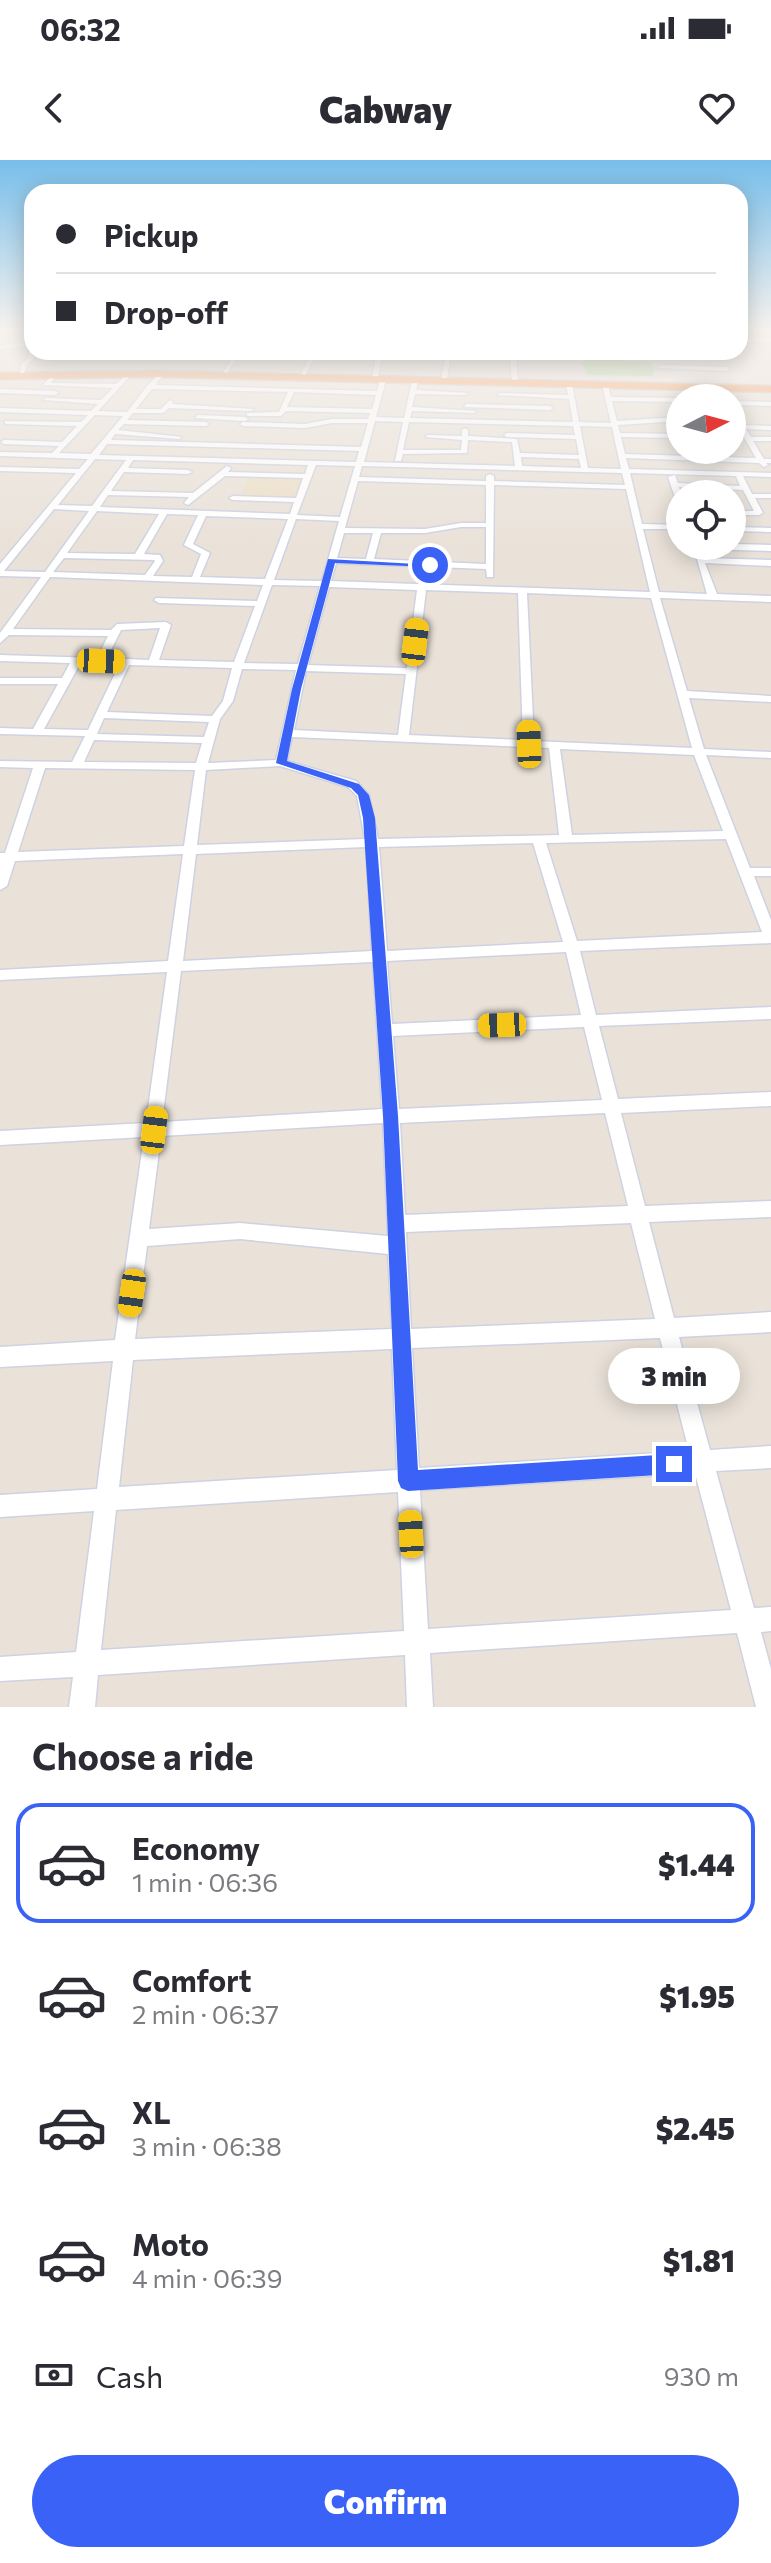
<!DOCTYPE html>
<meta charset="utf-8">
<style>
:root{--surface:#fff;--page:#f7f7f7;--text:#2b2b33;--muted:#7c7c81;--line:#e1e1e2;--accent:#3a62f6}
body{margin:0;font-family:Commissioner,sans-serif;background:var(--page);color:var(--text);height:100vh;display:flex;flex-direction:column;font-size:30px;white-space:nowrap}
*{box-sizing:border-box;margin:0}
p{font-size:26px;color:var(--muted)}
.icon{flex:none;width:44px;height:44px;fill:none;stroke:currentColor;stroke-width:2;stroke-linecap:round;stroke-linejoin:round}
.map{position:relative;height:1547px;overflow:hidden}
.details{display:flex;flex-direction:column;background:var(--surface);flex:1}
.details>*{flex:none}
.banner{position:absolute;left:24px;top:24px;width:724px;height:176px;border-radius:24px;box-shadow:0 4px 20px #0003;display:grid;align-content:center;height:176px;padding:0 32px;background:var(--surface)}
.needle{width:52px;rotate:84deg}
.buttons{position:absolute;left:666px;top:224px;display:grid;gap:16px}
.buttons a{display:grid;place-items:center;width:80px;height:80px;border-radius:50%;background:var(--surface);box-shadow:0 4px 20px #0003;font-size:40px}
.end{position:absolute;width:36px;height:36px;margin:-18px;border:10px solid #3a62f6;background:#fff;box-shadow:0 0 0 4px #fff}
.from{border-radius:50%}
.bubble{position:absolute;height:56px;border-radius:28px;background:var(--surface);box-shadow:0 4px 20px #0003;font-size:26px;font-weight:800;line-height:56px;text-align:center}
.car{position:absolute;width:24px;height:48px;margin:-24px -12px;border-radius:10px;box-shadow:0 0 6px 2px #0007;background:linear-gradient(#f5c518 24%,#345 0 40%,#f5c518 0 76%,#345 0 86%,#f5c518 0)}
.banner b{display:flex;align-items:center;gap:28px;height:76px;font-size:30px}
.banner b+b{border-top:2px solid var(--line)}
.banner i{width:20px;height:20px;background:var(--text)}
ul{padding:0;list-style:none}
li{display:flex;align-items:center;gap:24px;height:120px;margin:0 16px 12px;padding:0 16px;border:4px solid transparent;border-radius:24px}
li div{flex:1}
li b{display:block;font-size:30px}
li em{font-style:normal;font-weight:800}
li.current{border-color:var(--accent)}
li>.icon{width:72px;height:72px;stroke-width:1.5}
h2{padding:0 32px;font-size:36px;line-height:96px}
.pay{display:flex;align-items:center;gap:20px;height:88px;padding:0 32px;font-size:30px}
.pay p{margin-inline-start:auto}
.button{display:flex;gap:16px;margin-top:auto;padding:16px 32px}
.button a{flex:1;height:92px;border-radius:48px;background:var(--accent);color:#fff;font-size:32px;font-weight:800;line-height:92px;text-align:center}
.status{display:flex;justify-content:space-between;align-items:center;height:56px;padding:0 40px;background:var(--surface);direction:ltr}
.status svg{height:22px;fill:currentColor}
header{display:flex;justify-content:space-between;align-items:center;height:104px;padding:0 32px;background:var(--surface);font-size:36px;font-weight:800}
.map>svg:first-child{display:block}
.education{fill:#ecdfc8}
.green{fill:#b1e096}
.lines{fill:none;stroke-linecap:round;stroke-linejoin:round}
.minor-casing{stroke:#ced2e1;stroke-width:3}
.highway-casing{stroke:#c3c3c3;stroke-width:3}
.minor{fill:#fff;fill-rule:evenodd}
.highway{fill:#fb9853;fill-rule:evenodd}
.route{fill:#3a62f6}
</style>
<div class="status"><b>06:32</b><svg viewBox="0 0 49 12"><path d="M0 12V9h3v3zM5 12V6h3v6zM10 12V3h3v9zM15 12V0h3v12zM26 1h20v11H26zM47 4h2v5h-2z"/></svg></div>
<header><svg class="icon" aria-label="back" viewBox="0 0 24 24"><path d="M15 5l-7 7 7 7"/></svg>Cabway<svg class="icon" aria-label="heart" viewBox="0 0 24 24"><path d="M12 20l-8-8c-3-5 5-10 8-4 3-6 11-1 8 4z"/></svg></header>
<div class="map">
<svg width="771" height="1547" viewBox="0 0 771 1547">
<rect width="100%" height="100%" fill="#eae2d9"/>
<path class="education" d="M249,316l58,2 -7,21 -60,-2z"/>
<path class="green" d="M585,197h40l2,4 23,1 4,8 -2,6 -65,-1 -5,-13 4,-2z"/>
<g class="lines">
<g class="minor-casing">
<path id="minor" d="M0,169h32l-32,4z
M740,178h31v4h-31z
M32,182l2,17 -7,6 -3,9h-4l1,-10 7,-6 2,-12 -30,3v-4z
M235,192h6l-15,23h-4z
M311,192h6l-12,24 -5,1z
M377,192h6l-5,25 -3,2 -3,-2z
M435,192l259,3 28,-3 -28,7 -178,-4 2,26 -3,2 -3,-2 -2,-26 -59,-1 -4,25 -3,2 -3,-2 5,-25z
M660,205l67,2 3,2 -3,2 -69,-3z
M163,210l3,2 -11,13 222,6 3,-11 3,-2 3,2 -10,37 28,1 8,-37 3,-2 3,2 -2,9 52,3 -3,2 -50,-1 -3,13 65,4 -3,2 -62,-2 -2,7 163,4 -4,-23 -72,-4 3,-2 68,2 -2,-11 3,-2 3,2 7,38 32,1 -9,-38 3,-2 3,2 3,12 69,1v4l-68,-1 5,20 63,-4v4l-62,4 2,8 60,1v4l-59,-1 4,17 131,4 -24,-41v-8l12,16 27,1v4l-25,-1 5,8h20v4h-18l11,18h7v4h-5l2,2 -4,2 -5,-4 -133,-5 3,11 142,4v4l-28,-1 9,18h19v4h-16l8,15 -4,2h-27v-4h22l-11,-21 -64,-3 2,7 -1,9h-3l-9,-26 7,-2 3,8 62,3 -4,-10 -106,-3 12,51 38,1v4h-37l16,63 48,2 -12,-42h6l3,6 67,2v6l-66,-3 12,31 54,2v6l-111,-4 27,93 84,5v6l-82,-4 15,51 67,3v6l-65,-3 44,113h21v8h-17l17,44v23l-191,8 16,64 175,-8v12l-172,7 19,73 153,-7v14l-150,7 24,93 126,-5v16l-122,5 25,96 97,-6v20l-92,5 31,113 61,-4v22l-55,3 38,137 17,-1v24l-10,1 10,37v38h-15l-19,-74 -307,20 3,54h-26l-2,-52 -307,20 -3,32h-26l4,-30 -73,4v-24l76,-5 18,-141 -94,6v-22l97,-6 16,-128 -113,6v-20l115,-7 29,-203 -144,8v-14l146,-8 21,-151 -167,8v-10l168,-9 15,-107 -168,7 -8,25 -7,4v-37h5l28,-85 -33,-1v-6l72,1 13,-26 -85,-2v-6l33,1 25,-45h-58v-6h62l8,-15 -70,-2v-6l97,3 11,-22 -99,-1 -9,8v-10l41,-56 -41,-1v-12l76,-91 -76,-2v-4l79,2 9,-10 -88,-3v-4l52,1 7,-7 -55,-2 -3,-2 3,-2 58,2 15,-16 -71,-2 -2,-3 77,1 7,-7 -88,-3v-4l91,3 7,-7 -55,-4 3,-2 55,2 12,-12 -70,-3 12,-13 3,2 -7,9 65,1 13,-12 2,3 -33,36 29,1 20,-26zM152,229l136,3 -9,20 -33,1 2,3h33l5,-5 84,2 -2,6h-36l-27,5 -62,-2 -3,2 3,2 62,2 27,-5h36l-7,24 -250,-7 4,-6 64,5 3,-2 -64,-7 6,-6 82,2 3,-2 -3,-2 -79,-2 6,-7h30l6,-5 82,3 3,-2 -82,-5 1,-2 -3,-2 -9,9h-25zM294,232l82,3 -4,14 -85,-2zM95,255l28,1 -32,38 -32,-1zM375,261l28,1 -8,39h6l2,-7 64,-1 1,-13 44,2 3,24 -151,-4zM409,262l164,4 2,9 -68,-2 -3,2 3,2 69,2 3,16 -59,-2 -3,-14 -49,-3v-6l-3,-2 -3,2v6l-34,-1 -3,2 37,3 -1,10h-58zM580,266l32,1 9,42 -33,-1zM107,284l252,7 -3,11 -257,-7zM521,297l58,2 2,9 -59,-2zM95,299l31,1 -34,46 -34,-1zM133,300l175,5 -3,9 -77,-2 3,-4 -4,-2 -34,27 -82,-2 13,-19 64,2 4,-2 -4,-2 -60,-2zM316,305l39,1 -15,51 -43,-2zM362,306l260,7 3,12 -131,-4v-5l-4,-2 -4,2v5l-127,-4zM225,316l78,2 -7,20 -63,-2 -4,2 4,2 61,2 -4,12 -190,-7 8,-12 81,2 -5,6 4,2zM358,321l128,4v38h-25l-36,6 -80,-1zM494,325l132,4 24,103 -319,-11 5,-18 150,6 1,8h6zM54,349l35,2 -44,61 -41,-1zM97,351l62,3 -24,40 -68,-1zM167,354l31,1 -14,30 17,9 -9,23 -39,-1 10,-15 -3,-6 -16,-1zM206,356l82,3 -23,60 -65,-2 10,-24 -17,-9zM296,359l43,2 -17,60 -48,-1zM461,367h25v37l-112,-5 7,-26h44zM344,373h29l-7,26 -29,-1zM64,398l90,2 1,1 -10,14 -92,-3zM50,417l213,8 -6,16 -101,-3 -2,2 5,3 96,3 -21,56 -75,-2 12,-35 -5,-3 -49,2 -6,6 -98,-1zM272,425l48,1 -22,78 -54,-1zM329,427l88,3 -10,78 -99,-3zM426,430l92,3 5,147 -114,-5zM527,433l124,5 41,150 -158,-7zM160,468l-11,32 -42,-2 14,-28zM80,504l39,1 -31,65 -44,-1zM129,505l103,3 -9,33 -11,15 -105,-4zM242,509l54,1 -20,90 -68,3 12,-44 13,-18zM306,511l100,3 -8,61 -104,-5zM104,558l105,4 -5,15 -107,-3zM292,577l257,11 10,87 -181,4 -9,-44 -13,-14 -69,-20zM94,580l108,3 -6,20 -112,-1zM560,589l134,6 29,76 -151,4zM280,606l68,21 9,9 8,43 -168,6 9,-75zM45,608l150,2 -11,76 -166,6zM726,679l36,93 -185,9 -31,-98zM533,683l30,99 -176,9 -8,-104zM366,687l6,104 -189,10 13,-107zM566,792l15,63 -189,9 -5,-63zM373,802l9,147 -220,13 19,-151zM584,867l18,73 -203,9 -6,-73zM605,953l23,93 -223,9 -5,-92zM383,963l5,113 -148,-13 -91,6 12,-93zM631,1063l24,96 -244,10 -5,-97zM240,1079l148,15 4,75 -257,10 12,-93zM660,1178l29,113 -270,17 -7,-120zM392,1189l5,121 -278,17 14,-127zM695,1313l36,137 -303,19 -8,-139zM398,1332l6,139 -303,19 15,-140z
M0,229l55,2 3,2 -3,2 -55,-2z
M732,241l39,1v4l-39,-1z
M466,244l84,2 3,2 -3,2 -86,-3z
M197,255l48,2 3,2 -3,2 -50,-3z
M732,367l39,1v4l-39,-1z
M732,384l39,1v6l-70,-2 -4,-3z"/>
</g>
<g class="highway-casing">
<path id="highway" d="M160,211l611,15v6l-611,-15 -160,2v-6z"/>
</g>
<use href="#minor" class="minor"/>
<use href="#highway" class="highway"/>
</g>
<linearGradient id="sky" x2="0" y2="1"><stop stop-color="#77beea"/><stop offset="0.44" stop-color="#f6f2ee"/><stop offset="1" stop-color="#f6f2ee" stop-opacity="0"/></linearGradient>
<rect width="771" height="385" fill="url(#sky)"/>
<path class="route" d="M328,399l106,6 -4,2 -95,-4 -34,126 -14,72 72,23 10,11 6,23 23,298 20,354 256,-16 8,3 2,7 -2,8 -8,2 -266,17 -7,-3 -3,-7 -15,-365 -20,-298 -5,-23 -7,-7 -75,-25 16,-74z"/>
</svg>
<div class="buttons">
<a><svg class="needle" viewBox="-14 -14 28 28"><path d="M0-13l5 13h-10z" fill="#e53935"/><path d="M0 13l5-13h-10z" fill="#7c7c81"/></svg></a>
<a><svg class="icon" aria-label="locate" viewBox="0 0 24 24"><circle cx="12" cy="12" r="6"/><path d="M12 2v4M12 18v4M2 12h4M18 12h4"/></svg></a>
</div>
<i class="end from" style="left:430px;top:405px"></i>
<i class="end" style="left:674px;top:1304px"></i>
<div class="bubble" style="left:608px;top:1188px;width:132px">3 min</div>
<i class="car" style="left:415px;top:482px;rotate:7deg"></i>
<i class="car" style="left:101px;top:501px;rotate:92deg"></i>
<i class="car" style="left:529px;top:584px;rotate:358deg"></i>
<i class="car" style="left:502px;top:865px;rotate:268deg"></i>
<i class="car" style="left:154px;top:970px;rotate:7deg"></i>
<i class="car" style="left:132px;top:1133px;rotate:188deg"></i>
<i class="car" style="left:411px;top:1374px;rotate:357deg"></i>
<div class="banner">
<b><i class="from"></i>Pickup</b>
<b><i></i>Drop-off</b>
</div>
</div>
<section class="details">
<h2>Choose a ride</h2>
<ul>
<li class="current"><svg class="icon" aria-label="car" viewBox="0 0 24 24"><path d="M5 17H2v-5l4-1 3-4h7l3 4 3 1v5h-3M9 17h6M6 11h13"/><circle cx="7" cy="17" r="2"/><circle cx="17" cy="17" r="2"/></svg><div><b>Economy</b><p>1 min · 06:36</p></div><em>$1.44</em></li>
<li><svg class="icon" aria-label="car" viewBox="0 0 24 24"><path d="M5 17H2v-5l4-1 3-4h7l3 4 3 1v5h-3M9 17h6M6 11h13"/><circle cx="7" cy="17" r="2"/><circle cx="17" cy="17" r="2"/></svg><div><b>Comfort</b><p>2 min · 06:37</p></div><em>$1.95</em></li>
<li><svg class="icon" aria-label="car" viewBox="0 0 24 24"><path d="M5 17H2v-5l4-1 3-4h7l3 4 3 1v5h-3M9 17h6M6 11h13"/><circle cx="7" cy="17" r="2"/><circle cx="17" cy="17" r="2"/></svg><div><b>XL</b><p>3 min · 06:38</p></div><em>$2.45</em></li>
<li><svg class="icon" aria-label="car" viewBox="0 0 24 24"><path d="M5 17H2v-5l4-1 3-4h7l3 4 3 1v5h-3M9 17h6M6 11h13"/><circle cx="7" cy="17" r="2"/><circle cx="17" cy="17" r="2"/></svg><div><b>Moto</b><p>4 min · 06:39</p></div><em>$1.81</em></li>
</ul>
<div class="pay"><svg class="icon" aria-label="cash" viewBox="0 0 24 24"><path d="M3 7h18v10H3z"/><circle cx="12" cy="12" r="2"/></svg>Cash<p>930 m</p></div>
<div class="button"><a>Confirm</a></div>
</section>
